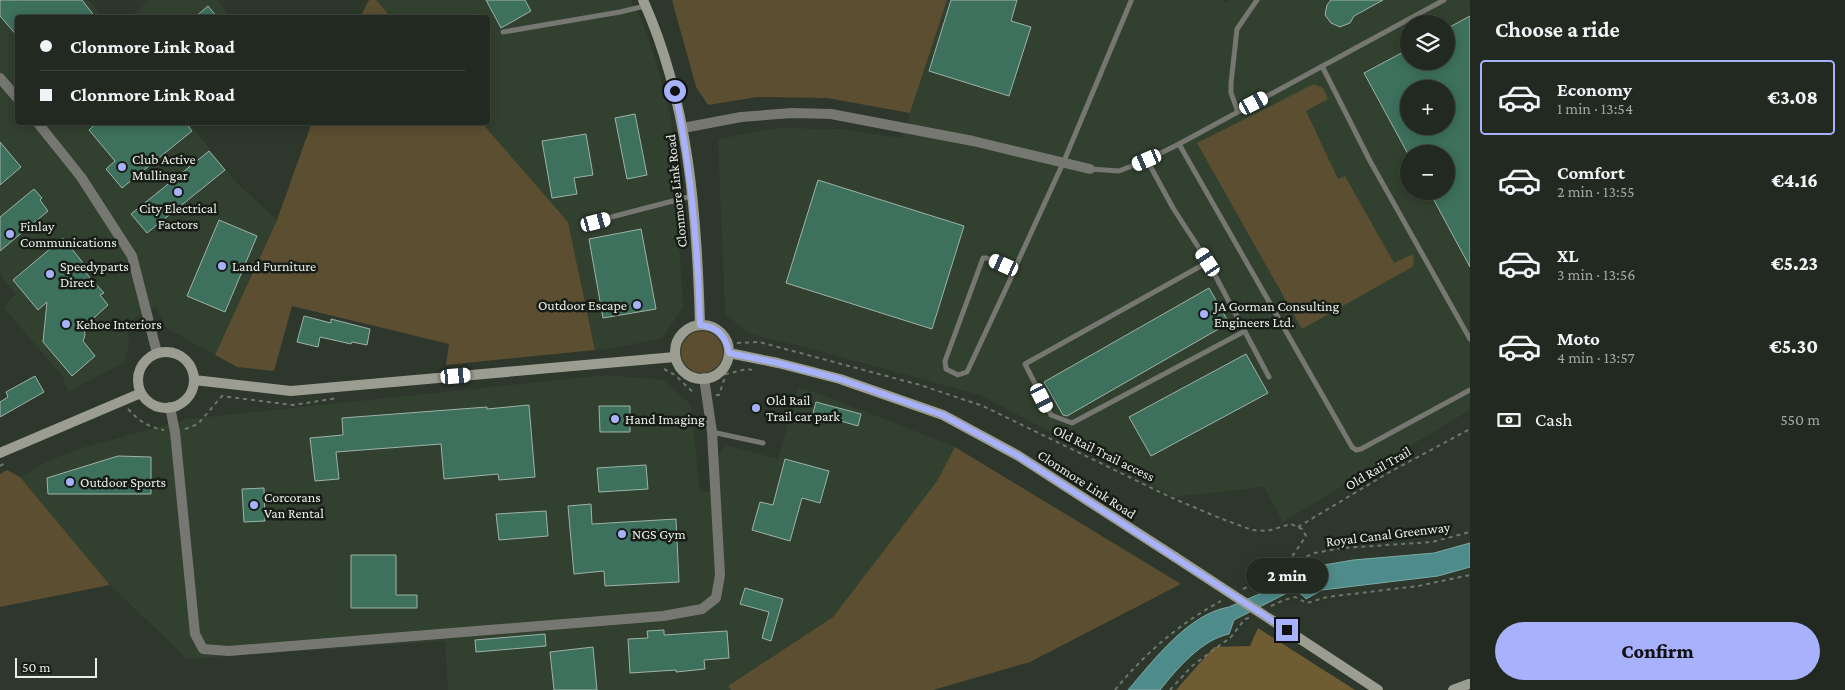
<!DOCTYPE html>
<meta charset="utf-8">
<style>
:root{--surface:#222920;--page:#2e352d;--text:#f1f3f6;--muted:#a2a6a5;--line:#3f453e;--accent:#a7b1fc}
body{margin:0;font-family:"Crimson Pro",serif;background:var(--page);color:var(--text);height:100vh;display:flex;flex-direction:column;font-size:19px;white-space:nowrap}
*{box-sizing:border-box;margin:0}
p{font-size:16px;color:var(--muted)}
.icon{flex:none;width:28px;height:28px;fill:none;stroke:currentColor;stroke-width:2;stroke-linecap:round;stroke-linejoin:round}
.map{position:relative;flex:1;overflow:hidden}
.drawer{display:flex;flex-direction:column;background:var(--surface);width:375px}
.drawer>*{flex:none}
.banner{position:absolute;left:15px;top:15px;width:475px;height:110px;border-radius:5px;box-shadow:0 2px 12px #0003,0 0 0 1px var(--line);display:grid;align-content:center;height:110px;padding:0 25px;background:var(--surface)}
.tools{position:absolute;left:1400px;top:15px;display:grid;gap:10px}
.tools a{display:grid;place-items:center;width:55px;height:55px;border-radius:50%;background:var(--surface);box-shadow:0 2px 12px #0003,0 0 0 1px var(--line);font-size:25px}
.scale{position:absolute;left:15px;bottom:12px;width:82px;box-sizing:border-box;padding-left:5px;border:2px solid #e8eee6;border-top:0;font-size:14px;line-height:18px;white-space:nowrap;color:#e8eee6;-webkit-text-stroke:4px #181c17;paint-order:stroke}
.end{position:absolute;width:22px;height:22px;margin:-11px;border:6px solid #a7b1fc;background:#111;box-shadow:0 0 0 2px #111}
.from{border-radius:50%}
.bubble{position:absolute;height:35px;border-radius:18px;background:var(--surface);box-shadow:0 2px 12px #0003,0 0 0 1px var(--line);font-size:16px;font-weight:800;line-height:35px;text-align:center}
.car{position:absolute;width:15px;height:30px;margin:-15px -8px;border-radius:6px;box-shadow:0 0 4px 1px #0007;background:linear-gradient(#fff 24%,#345 0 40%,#fff 0 76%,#345 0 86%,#fff 0)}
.banner b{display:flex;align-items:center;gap:18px;height:48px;font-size:19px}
.banner b+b{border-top:1px solid var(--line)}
.banner i{width:12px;height:12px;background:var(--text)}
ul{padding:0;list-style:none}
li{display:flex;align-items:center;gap:15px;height:75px;margin:0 10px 8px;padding:0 15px;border:2px solid transparent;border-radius:5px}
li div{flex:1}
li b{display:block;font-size:19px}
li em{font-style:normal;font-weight:800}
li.selected{border-color:var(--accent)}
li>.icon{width:45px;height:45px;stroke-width:1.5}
h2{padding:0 25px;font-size:22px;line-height:60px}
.pay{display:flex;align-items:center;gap:12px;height:55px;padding:0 25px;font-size:19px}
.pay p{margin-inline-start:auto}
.cta{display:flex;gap:10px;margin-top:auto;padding:10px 25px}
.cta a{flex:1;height:58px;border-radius:30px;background:var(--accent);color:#111;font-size:20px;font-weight:800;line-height:58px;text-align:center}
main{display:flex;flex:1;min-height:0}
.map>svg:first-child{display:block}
.built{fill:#32402f;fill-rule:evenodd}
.green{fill:#5b4e31}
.forest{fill:#6f5c33}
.water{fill:#4e8b8b;stroke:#7ca9a6}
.building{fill:#3d705d;stroke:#9fb2aa;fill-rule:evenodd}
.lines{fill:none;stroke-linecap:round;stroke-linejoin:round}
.path{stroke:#6e776c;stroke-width:2;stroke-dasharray:4 4;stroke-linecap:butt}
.lane{stroke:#767770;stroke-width:5}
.street{stroke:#767770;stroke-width:10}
.secondary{stroke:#9b9d91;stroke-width:10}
.secondary-bridge{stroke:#9b9d91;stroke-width:10}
.route{stroke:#a7b1fc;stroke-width:6}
.poi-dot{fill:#a7b1fc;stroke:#181c17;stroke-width:2}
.labels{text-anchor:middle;stroke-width:5;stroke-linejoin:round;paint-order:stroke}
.poi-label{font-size:14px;fill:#e8eee6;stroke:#181c17;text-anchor:start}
.street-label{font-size:14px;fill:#e8eee6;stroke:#181c17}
</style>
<main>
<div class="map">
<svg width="1470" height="690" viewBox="0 0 1470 690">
<rect width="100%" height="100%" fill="#2d372b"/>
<path class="built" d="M0,0h88l15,17 -85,1v104l171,1 49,61 39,36 -62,135 -49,-27 -10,-22 -28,17 1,23 -4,16 -57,30 -5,-15 -60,-70 13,-13 -16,-20z
M150,0h67l14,17 -102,1z
M376,0h255l13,26 11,32 16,59 4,44 8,147 -22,31 -54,10 -12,1 -27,-128 -86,-99 6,-1v-104l-97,-1z
M947,0h273l6,2 3,-2h241v410l-187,112 -19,-35 -90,10 -194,-102 -168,-46 -62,-15 -25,-20 -7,-175 58,-11 65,1 61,9zM1409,24h37v37h-37zM1409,89h37v37h-37zM1409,154h37v37h-37z
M606,375l58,5 27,25 9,86 20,1 -4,-34 10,-13 52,14 20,-71 23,6 134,53 -18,34 -104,136 -104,69 2,4h-283l-3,-49 -258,18 -77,-74 -90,-108 30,-17 35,-13 103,-28z"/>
<path class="green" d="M369,0h7l15,17h-31z
M672,0h275l-37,113 -83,-15 -69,-1 -50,8 -12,-18z
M1314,84l9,4 5,11 -22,12 32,68 7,-3 49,87 19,-9 1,9 -2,4 -110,62 -105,-186z
M312,122l170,1 86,99 27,128 -149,15 3,-21 -157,-38 -18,65 -37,-4 -22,-12 62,-135z
M681 352a21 21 0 1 1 42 0a21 21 0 1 1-42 0Z
M955,447l226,137 -151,78 -97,28h-202l-3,-4 105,-69 104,-136z
M7,470l13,7 90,108 -110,22v-133z"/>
<path class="forest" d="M1258,628l97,62h-179l38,-43 36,-1z"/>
<path class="water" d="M1470,543v24l-32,9 -116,14 -16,9c-6,-7 -10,-8 -19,-6l-53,27 -5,14c-28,6 -52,35 -69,56h-32c26,-30 60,-76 101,-83l63,-27 4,-4 -1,-6 58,-10 81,-7z"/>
<path class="building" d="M0,0h82l14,18h-78v19l-18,-21z
M486,0h39l6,11 -30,17z
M951,0h66l-6,21 20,6 -22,69 -80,-25z
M1331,0h52l-29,16 -4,7 -10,4 -9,-4 -6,-8 2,-10z
M208,6l10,12h-24z
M1470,16v251l-41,-76h17v-37h-38l-44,-81 45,-24v12h37v-32zM1409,89h37v37h-37z
M635,114l12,61 -20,4 -12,-61z
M98,122h87l7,9 -70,57 -16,-19 9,-8 -26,-31z
M586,134l7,41 -19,3 3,16 -25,4 -10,-57z
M0,142l21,25 -21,18z
M209,151l16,19 -78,63 -16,-19z
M818,180l146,46 -32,103 -146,-46z
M34,189l8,9 -2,2 8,11 -48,40v-34z
M219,220l38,16 -32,76 -38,-16z
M641,229l15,80 -53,9 -14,-79z
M63,238l25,31 -4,2 20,22 -4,2 8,10 -24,22 1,8 -2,6 12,15 -23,20 -29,-34 4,-40 -9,8 -25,-30z
M1209,288l20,35 -162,93 -4,-1 -19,-33z
M304,316l27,7v-4l39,10 -3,16 -15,-3 -1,2 -31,-7 -2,10 -21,-5z
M1246,354l22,39 -117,63 -22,-39z
M35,376l9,16 -44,25v-15l8,-5 -2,-5z
M816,402l45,12 -3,12 -45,-13z
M529,405l6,72 -36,3 -1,-6 -54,5 -3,-35 -105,8 3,27 -24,2 -5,-43 33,-3 -1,-17 145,-11v2z
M599,406h31v26h-30z
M118,456l33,1v37h-103l-1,-16z
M785,459l44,12 -9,32 -18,-5 -12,43 -38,-11 8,-28 13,3z
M646,465l2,24 -49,3 -2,-24z
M264,488l1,33 -21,1 -2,-33z
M591,504l1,20 84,-5 3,63 -74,4 -1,-15 -30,3 -6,-68z
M546,511l2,25 -49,4 -3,-26z
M351,555h45v40h21v13h-66z
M745,588l38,11 -12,42 -9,-3 7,-26 -29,-8z
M664,630v5l63,-4 2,27 -25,2 1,9 -29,3v-2l-46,3 -2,-34 20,-1 -1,-7z
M545,634l1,12 -70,6 -1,-12z
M593,647l4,43h-43l-4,-38z"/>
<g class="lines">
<path class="path" d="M737,343l22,-1 161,43 63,21 187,91 52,22 30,11 15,1 24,-7 11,5 4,7 -19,28
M664,369l11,6 20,19
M716,395h3l7,-21 21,-5 6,1
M128,409c11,12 20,18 36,21
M185,429l13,-5 24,-28 71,9 45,-7
M0,466l5,-3
M1298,527l90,-54 82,-44
M1243,589l37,-18 7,-7 28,-11 27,-5 90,-6 38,-10
M1271,606l13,-6 11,-3 12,6 20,-6 91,-11 52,-11
M1115,690c30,-37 64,-66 106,-89
M1170,690l22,-24 39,-29 14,-18 4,-1"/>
<path class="lane" d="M503,32l117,-20 25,-6
M1322,66l48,95 100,178
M1238,112l-7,-19v-10l6,-54 20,-29
M1179,144l265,-144
M1147,160l26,48 35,54 61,115
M1090,169l29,2 28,-11 32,-16 173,303 4,3 5,-1 109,-59
M596,221l96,-25
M1208,262l-183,102 26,51 21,8 173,-92
M1014,270l-27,-12h-4l-38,103 1,8 12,6 9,-3 43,-92 4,-10 50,-109 67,-160
M712,432l51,11"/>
<path class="street" d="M0,78l18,21
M37,122l44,55 51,79 25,97
M683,128l58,-11 51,-4 39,1 142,27 117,28
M170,407l5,25 20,202 8,15 26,2 434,-35 39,-7 14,-11 4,-23 -8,-143 -8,-54"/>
<path class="secondary" d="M643,0c46,102 54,215 57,325
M675 352a27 27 0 1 1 54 0a27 27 0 1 1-54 0Z
M138 380a28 28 0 1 1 56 0a28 28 0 1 1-56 0Z
M729,353l49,10 62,16 103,36 74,40 158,102
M194,380l97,11 384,-34
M0,453l141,-60
M1273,621l105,69
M1453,690l16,-6"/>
<path class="secondary-bridge" d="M1175,557l98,64"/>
</g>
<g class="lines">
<path class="route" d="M675,91c16,77 23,155 25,234 18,2 26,11 29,28l49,10 62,16 103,36 74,40 270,175"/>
</g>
<g class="poi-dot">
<circle cx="122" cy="167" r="5"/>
<circle cx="178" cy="192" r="5"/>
<circle cx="10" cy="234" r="5"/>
<circle cx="222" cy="266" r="5"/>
<circle cx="50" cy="274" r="5"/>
<circle cx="637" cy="305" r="5"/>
<circle cx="1204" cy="314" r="5"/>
<circle cx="66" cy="324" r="5"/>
<circle cx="756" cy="408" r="5"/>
<circle cx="615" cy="419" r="5"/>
<circle cx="70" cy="482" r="5"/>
<circle cx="254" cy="505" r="5"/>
<circle cx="622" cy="534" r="5"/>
</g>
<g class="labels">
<g class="poi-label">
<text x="132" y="164">Club Active<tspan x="132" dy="16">Mullingar</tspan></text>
<text x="178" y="213" text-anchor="middle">City Electrical<tspan x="178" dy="16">Factors</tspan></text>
<text x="20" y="231">Finlay<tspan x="20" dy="16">Communications</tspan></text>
<text x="60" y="271">Speedyparts<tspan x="60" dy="16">Direct</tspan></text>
<text x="232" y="271">Land Furniture</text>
<text x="627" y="310" text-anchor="end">Outdoor Escape</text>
<text x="1214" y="311">JA Gorman Consulting<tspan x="1214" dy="16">Engineers Ltd.</tspan></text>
<text x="76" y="329">Kehoe Interiors</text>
<text x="766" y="405">Old Rail<tspan x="766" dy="16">Trail car park</tspan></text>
<text x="625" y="424">Hand Imaging</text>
<text x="80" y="487">Outdoor Sports</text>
<text x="264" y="502">Corcorans<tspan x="264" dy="16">Van Rental</tspan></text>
<text x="632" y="539">NGS Gym</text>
</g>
<g class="street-label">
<text transform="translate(676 191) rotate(-96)" y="5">Clonmore Link Road</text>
<text transform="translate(1104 453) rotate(26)" y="5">Old Rail Trail access</text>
<text transform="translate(1378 468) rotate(-30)" y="5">Old Rail Trail</text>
<text transform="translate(1087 484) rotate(33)" y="5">Clonmore Link Road</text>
<text transform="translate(1388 534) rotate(-7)" y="5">Royal Canal Greenway</text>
</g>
</g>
</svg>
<div class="tools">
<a><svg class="icon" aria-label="layers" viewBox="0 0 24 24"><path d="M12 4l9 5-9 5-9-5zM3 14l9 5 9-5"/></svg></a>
<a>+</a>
<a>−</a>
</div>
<div class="scale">50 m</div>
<i class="end from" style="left:675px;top:91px"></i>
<i class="end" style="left:1287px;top:630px"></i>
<div class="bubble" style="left:1246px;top:558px;width:82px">2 min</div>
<i class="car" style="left:1254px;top:103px;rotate:62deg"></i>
<i class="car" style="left:1147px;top:160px;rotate:247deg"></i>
<i class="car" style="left:596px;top:222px;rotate:75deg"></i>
<i class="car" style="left:1208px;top:262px;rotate:327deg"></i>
<i class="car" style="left:1004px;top:265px;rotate:294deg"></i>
<i class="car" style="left:456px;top:376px;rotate:85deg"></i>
<i class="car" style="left:1042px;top:398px;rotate:153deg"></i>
<div class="banner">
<b><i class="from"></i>Clonmore Link Road</b>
<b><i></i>Clonmore Link Road</b>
</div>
</div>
<section class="drawer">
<h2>Choose a ride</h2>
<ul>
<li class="selected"><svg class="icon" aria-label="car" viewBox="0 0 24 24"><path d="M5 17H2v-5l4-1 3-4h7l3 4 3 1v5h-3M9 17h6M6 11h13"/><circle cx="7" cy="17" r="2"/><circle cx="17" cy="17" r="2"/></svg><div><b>Economy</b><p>1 min · 13:54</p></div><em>€3.08</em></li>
<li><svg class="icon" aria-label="car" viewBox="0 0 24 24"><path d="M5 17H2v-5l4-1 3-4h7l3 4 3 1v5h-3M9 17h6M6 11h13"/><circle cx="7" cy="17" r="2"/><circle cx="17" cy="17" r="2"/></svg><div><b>Comfort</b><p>2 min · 13:55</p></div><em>€4.16</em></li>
<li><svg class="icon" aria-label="car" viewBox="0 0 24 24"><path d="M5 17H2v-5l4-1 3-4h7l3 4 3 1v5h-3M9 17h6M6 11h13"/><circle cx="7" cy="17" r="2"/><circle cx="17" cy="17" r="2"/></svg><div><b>XL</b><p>3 min · 13:56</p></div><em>€5.23</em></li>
<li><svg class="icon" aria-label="car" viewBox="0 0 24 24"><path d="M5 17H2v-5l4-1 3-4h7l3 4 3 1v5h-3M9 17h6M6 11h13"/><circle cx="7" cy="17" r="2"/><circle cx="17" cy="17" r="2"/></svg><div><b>Moto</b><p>4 min · 13:57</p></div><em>€5.30</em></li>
</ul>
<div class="pay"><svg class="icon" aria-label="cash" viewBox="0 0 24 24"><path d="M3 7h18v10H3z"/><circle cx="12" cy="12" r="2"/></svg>Cash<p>550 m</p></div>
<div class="cta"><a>Confirm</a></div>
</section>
</main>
